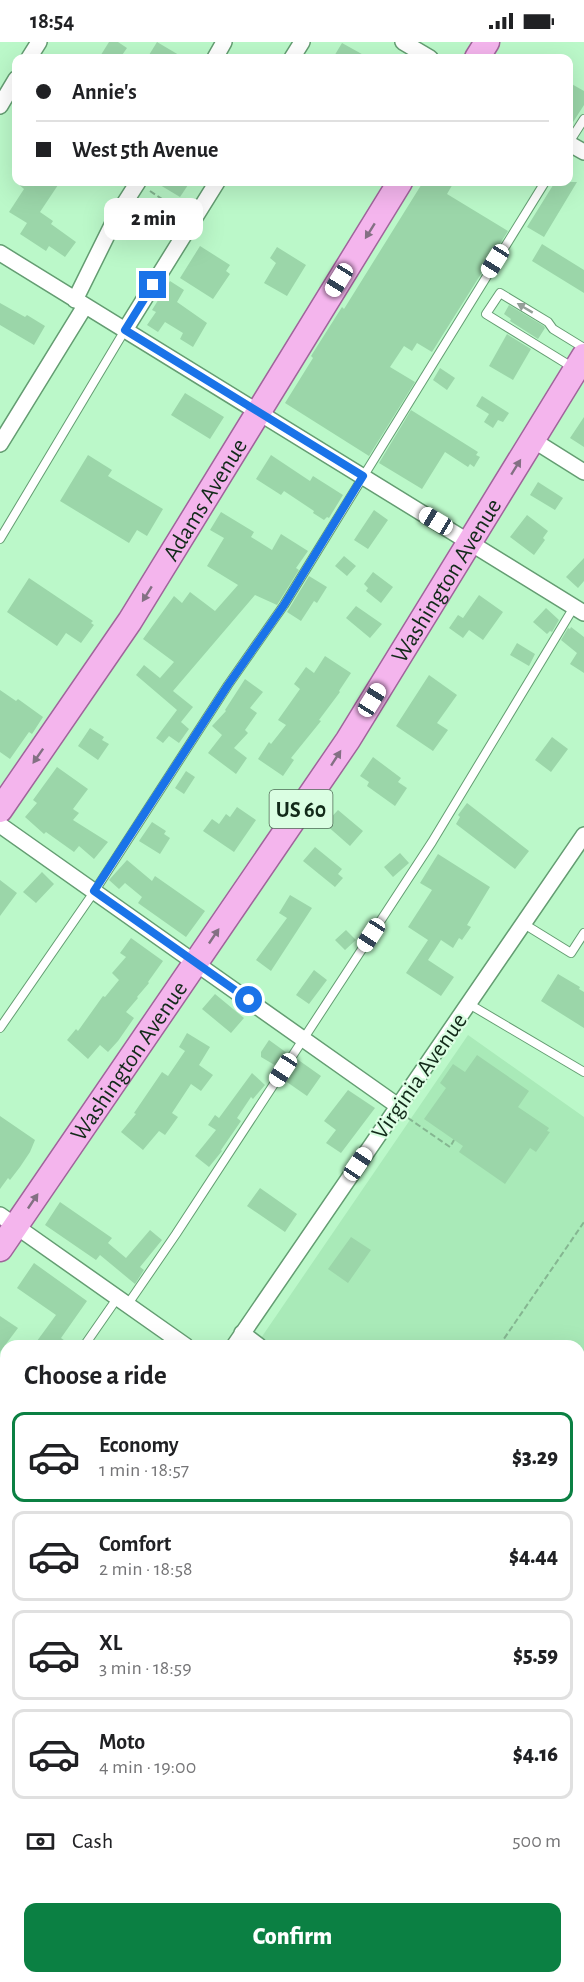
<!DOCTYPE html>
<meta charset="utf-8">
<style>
:root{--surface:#fff;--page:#f2f2f2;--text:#202124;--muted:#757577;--line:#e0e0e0;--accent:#0b8043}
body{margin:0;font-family:"Alegreya Sans",sans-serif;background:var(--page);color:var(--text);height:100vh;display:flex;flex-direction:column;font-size:22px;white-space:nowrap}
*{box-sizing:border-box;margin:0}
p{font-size:20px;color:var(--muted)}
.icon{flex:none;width:33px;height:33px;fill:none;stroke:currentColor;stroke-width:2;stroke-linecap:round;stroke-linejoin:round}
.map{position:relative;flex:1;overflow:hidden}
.details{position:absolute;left:0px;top:1298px;width:585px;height:644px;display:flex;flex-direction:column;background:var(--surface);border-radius:18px 18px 0 0;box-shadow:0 6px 24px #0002}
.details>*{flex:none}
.hud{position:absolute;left:12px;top:12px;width:561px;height:132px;border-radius:12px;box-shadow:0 6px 24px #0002;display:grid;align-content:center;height:132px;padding:0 24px;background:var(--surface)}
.end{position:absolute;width:27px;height:27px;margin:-14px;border:8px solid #1a73e8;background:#fff;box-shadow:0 0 0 3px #fff}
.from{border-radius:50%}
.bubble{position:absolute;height:42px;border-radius:12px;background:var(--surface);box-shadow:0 6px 24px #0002;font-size:20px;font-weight:800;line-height:42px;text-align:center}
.car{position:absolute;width:18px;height:36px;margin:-18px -9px;border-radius:8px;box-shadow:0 0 4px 2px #0007;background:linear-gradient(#fff 24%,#345 0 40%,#fff 0 76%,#345 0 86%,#fff 0)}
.hud b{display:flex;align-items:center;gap:21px;height:57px;font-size:22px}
.hud b+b{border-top:2px solid var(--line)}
.hud i{width:15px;height:15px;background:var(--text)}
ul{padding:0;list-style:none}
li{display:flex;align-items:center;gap:18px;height:90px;margin:0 12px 9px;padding:0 12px;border:3px solid var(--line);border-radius:12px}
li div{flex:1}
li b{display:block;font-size:22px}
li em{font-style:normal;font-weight:800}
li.on{border-color:var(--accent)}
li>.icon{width:54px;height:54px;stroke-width:1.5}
h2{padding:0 24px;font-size:27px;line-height:72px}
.pay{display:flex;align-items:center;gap:15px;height:66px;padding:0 24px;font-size:22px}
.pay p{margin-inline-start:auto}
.primary-button{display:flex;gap:12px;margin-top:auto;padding:12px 24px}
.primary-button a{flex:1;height:69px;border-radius:12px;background:var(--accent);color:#fff;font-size:24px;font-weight:800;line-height:69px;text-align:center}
.status{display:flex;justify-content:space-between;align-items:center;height:42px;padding:0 30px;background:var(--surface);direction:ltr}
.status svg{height:16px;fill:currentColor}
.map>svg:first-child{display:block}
.built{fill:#a9eab8}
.water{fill:#e6cd84}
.building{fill:#9bd6a9}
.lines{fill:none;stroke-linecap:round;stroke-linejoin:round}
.service-casing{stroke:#649d72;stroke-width:10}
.minor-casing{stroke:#649d72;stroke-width:18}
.primary-casing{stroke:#a0649b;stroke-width:27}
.path{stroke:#85b691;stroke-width:2;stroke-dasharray:6 3;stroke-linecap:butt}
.service{stroke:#fff;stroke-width:8}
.minor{stroke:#fff;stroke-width:15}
.primary{stroke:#f4b5ed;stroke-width:24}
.oneway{fill:#837083}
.oneway2{fill:#949f98}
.route{stroke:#1a73e8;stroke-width:8}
.labels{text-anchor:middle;stroke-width:4.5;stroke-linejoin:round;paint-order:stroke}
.shield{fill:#dafee2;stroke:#4e6a55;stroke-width:1.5}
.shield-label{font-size:22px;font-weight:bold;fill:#122a19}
.street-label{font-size:24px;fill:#122a19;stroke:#dafee2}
</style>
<div class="status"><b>18:54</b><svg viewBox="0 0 49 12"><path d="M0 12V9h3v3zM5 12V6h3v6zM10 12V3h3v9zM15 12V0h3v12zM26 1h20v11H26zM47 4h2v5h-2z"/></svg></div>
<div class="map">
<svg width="584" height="1940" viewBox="0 0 584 1940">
<rect width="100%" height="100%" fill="#bbf8c9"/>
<path class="built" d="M468,993l116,82v344l-5,6v-121h-308l-10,-8z
M6,1876v59h38l-3,5h-41v-54z
M98,1935h143l-3,5h-143z"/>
<path class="water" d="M584,1433v507h-346l3,-5h338v-495z"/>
<path class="building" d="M109,0h9l9,6 -7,10h-21z
M157,0l27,16h-29l-6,-3z
M342,1l27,15h-36z
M568,40l16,9v14l-16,25z
M16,140h44l-20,30 13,9 -2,3 25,18 -11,15 -16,-11 -3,5 -26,-17 7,-11 -18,-11 15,-23z
M155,140h35l-10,15z
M423,140h31l-7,12 61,37 -76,121 -15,-9 -5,8 -8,-5 -14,21 25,15 -46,74 -84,-53 28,-45 -2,-2 31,-49 2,2z
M555,140h22l-33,55 -17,-10z
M542,202l42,26v23l-52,-32z
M200,204l30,19 -4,6 4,3 -17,25 -33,-21z
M277,205l29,18 -19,31 -23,-13 12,-20 -6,-5z
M170,239l14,9 -7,12 30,21 -14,24 -13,-8 3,-6 -18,-11 -7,10 -11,-7 9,-13 -4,-2z
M0,261l25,14 2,-2 18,11 -11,19 -34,-20z
M509,263l35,21 1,2 -7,11 -28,-18 1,-2 -7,-5z
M507,292l24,15 -18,31 -24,-14z
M440,326l15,10 -8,12 -14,-10z
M185,351l39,24 -14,22 -39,-24z
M482,354l27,17 -6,9 -5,-2 -5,8 -9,-6 5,-8 -13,-8z
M411,368l67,42 -2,3 4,2 -6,10 -4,-3 -2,3 -23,-15 -23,37 -43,-26z
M584,375v30l-14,-9z
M88,413l24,15 -4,6 55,33 -16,27 -10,-6 -8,13 -69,-42z
M271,413l39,26 3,-5 30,19 -14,23 -2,-1 -3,3 -11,-7 1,-2 -30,-20 -3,4 -25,-16z
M538,440l25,16 -8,12 -25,-15z
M374,468l14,10 -20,29 -14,-9z
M221,470l33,20 -3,5 21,13 9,-16 27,17 -12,17 3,2 -22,35 -22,-10 -82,96 20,16 -12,15 8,7 -10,14 -10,-7 -6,7 -7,-5 21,-28 -41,-35 8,-10 16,13 14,-16 -31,-23 31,-43 8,7 8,-11 25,19 23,-26 -31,-19 17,-28 -14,-8z
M527,473l21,16 -5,7 2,2 -11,15 -24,-18z
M344,514l12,10 -9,10 -12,-10z
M584,516v23l-6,7 -12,-11z
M373,530l20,15 -12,16 -15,-12 2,-3 -4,-4z
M309,534l18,11 -10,16 -3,-2 -13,20 -14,-9z
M29,536l64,43 -2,2 3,2 -13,18 -15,-10 -9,13 -50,-34z
M479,553l24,17 -20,28 -14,-10 -6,8 -14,-10 9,-13 5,3z
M356,564l26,18 -12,14 -24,-20z
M546,566l13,12 -7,12 -2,-1 -3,3 -14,-12z
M571,585l13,10v36l-14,-9 7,-11 -16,-13 7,-12 2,1z
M517,601l18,11 -6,12 -19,-11z
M325,614l26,17 -12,18 1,1 -21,28 2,1 -30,37 3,2 -11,16 -25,-17 11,-17 2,2 15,-19 -8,-5 22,-31 -6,-5 12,-17 8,6z
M429,633l28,20 -20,28 11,7 -15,21 -37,-25z
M245,637l18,13 -13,16 7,5 -12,17 3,3 -14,15 13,10 -11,16 -28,-21 14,-18 -10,-9 14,-15 -1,-1z
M0,648l16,11 2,-2 25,18 -11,17 -3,-2 -19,27 -10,-7z
M90,686l14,9 -2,3 7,4 -11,16 -20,-14z
M552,695l16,12 -17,23 -16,-12z
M373,715l28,21 -3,4 9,6 -12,18 -28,-20 2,-4 -9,-6z
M57,725l31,22 -15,20 6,4 -6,7 35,22 -14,17 -15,-13 -5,6 -28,-20 -2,2 -19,-17 12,-14 -4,-3z
M186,729l9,6 -11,17 -9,-6z
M467,761l62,48 -14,18 -59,-45 4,-7 -2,-2z
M237,765l19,13 -22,32 -31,-21 9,-12 7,5 7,-10 4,3z
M338,768l25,21 -13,15 -25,-22z
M152,780l14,9 -2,3 6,4 -10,16 -21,-13z
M315,805l27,22 -4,5 5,4 -8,9 -32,-26z
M400,811l9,10 -16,14 -9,-10z
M438,812l52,33 -23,38 4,2 -9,13 -3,-2 -6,10 -12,-8 -13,20 26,17 -13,19 -35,-23 22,-33 -20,-13 24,-37 -12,-7z
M127,818l25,21 3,-5 50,35 -19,26 -48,-34 4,-6 -17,-14 -6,6 -10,-9z
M42,830l12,12 -18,19 -13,-11z
M0,838l17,13 -17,23z
M290,853l22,13 -41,63 -15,-11 31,-42 -8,-5z
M346,888l10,10 -11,10 -10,-10z
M131,896l32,23 -15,21 1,1 -12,14 1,1 -12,14 8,6 -16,23 -10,11 -8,-7 -12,14 -21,-19 9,-11 2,2 25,-35 2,1 14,-17 -7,-7 14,-16 -6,-4z
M314,928l13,10 -18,24 -13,-9z
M558,932l22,13 -1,2 5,3v36l-43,-27z
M215,952l29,24 -13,15 -29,-24z
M187,991l23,14 -11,18 14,10 -12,16 -10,-7 -19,29 6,4 -13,18 -6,-4 -16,19 -22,-18 15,-18 -2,-1 28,-41 6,4 17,-25 -6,-4z
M269,998l18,13 -9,14 -17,-10v-5z
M477,1013l52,36 -11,16 31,21 -2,3 3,1 -14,20 -6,-4 -25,36 -46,-32 4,-6 -39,-27 22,-31 -6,-5 13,-19 12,8z
M297,1017l24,17 -14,20 -23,-16z
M252,1031l13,12 -12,14 -2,-2 -14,21 4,3 -20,29 1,1 -13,16 -14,-11 21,-26 -8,-5 7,-10 4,3z
M348,1048l27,18 -34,45 -15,-10 10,-13 -12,-9z
M0,1074l35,24 -5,12 -10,15 -10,13 -2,-2 -8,11z
M260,1146l37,26 -12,18 -38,-26z
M60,1160l52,36 -4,5 18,15 24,-28 12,10 -22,27 4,3 -9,14 -35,-29 -4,5 -51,-35z
M351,1195l20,13 -23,33 -20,-14z
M34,1221l53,38 -26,37 11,8h-29l-6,-5 19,-26 -39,-27z
M0,1274l18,12 -18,24z"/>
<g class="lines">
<g class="service-casing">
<path id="service" d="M568,102l16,-25
M572,325l-86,-53 14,-21 48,29 5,7 31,19
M0,497l125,-209
M524,882l47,29 13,-20
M469,962l115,68
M0,986l94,-136 134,-207 56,-80 261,-423
M128,1262l48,-70 256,-392 142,-235
M84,1304l34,-49
M0,1427l6,-9"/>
</g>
<g class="minor-casing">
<path id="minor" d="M403,0l27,16
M29,16l10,-16
M215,16l9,-16
M292,16l10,-16
M0,64l16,-27
M568,101l16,9
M0,211l584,360
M75,258l42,-85 21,-33
M125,288l92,-148
M533,398l51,32
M0,402l85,-138
M0,783l398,281
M0,1173l186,131
M242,1291l17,13
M234,1304l350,-511
M0,1488l6,4
M0,1665l6,-9
M0,1818l6,4"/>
</g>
<g class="primary-casing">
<g id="primary">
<path d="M477,16l10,-16"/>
<path id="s1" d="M0,768l130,-189 270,-439"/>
<path id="s2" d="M0,1207l348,-509 236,-384"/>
</g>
</g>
<path class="path" d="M150,149l15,10 -5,11
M408,1076l42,29 4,-7
M499,1304l85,-124
M91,1940l4,-5"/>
<use href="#service" class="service"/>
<use href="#minor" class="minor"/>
<use href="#primary" class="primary"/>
</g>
<defs><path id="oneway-solid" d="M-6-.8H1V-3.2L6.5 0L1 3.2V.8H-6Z" transform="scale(1.5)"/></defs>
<g class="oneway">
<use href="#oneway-solid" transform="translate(370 189) rotate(122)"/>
<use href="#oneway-solid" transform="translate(516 425) rotate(-58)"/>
<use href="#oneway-solid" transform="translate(147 552) rotate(122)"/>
<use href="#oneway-solid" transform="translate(38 714) rotate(125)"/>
<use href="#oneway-solid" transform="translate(336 716) rotate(-57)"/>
<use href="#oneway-solid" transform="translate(214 894) rotate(-56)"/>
<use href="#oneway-solid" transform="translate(33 1159) rotate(-56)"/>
</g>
<use class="oneway2" href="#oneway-solid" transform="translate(525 266) rotate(-149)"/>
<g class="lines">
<path class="route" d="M153,243l-28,45 238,146 -79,129 -56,80 -134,206 155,109"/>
</g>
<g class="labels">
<rect class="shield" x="269.5" y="748" width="63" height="38" rx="4.5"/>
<g class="shield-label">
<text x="301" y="775">US 60</text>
</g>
<g class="street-label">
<text dy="8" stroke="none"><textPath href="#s1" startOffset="372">Adams Avenue</textPath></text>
<text dy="8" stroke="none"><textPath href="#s2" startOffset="804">Washington Avenue</textPath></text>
<text dy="8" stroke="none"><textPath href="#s2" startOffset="228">Washington Avenue</textPath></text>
<text transform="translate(419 1034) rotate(-55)" y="8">Virginia Avenue</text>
</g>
</g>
</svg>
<i class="end from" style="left:249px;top:958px"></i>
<i class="end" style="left:153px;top:243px"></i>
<div class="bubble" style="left:104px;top:156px;width:99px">2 min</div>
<i class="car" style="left:495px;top:219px;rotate:212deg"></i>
<i class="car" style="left:339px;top:238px;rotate:212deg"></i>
<i class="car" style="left:436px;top:479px;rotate:301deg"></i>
<i class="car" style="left:372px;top:658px;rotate:32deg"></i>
<i class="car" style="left:371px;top:893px;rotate:213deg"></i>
<i class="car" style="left:283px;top:1028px;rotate:213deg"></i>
<i class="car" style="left:358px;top:1122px;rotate:34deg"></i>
<div class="hud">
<b><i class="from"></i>Annie's</b>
<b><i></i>West 5th Avenue</b>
</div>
<section class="details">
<h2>Choose a ride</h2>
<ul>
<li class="on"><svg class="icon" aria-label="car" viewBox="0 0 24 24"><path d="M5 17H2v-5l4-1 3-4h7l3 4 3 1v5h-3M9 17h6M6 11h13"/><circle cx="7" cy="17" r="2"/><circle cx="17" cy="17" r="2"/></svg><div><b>Economy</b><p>1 min · 18:57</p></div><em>$3.29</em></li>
<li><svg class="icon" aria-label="car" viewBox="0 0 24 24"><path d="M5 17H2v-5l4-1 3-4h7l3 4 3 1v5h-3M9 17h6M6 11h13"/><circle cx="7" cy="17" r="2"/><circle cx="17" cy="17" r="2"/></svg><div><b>Comfort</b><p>2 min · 18:58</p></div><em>$4.44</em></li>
<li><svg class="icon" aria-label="car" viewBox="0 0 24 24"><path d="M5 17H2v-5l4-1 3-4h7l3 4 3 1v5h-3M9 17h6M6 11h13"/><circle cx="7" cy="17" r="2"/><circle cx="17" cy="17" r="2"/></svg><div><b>XL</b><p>3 min · 18:59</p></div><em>$5.59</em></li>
<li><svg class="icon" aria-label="car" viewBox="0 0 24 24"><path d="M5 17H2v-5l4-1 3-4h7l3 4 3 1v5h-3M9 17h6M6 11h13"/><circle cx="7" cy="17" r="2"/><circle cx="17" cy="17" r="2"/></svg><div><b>Moto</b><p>4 min · 19:00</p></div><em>$4.16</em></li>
</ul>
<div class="pay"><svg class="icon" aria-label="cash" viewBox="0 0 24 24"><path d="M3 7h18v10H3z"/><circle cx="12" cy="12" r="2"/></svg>Cash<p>500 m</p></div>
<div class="primary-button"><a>Confirm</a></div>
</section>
</div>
